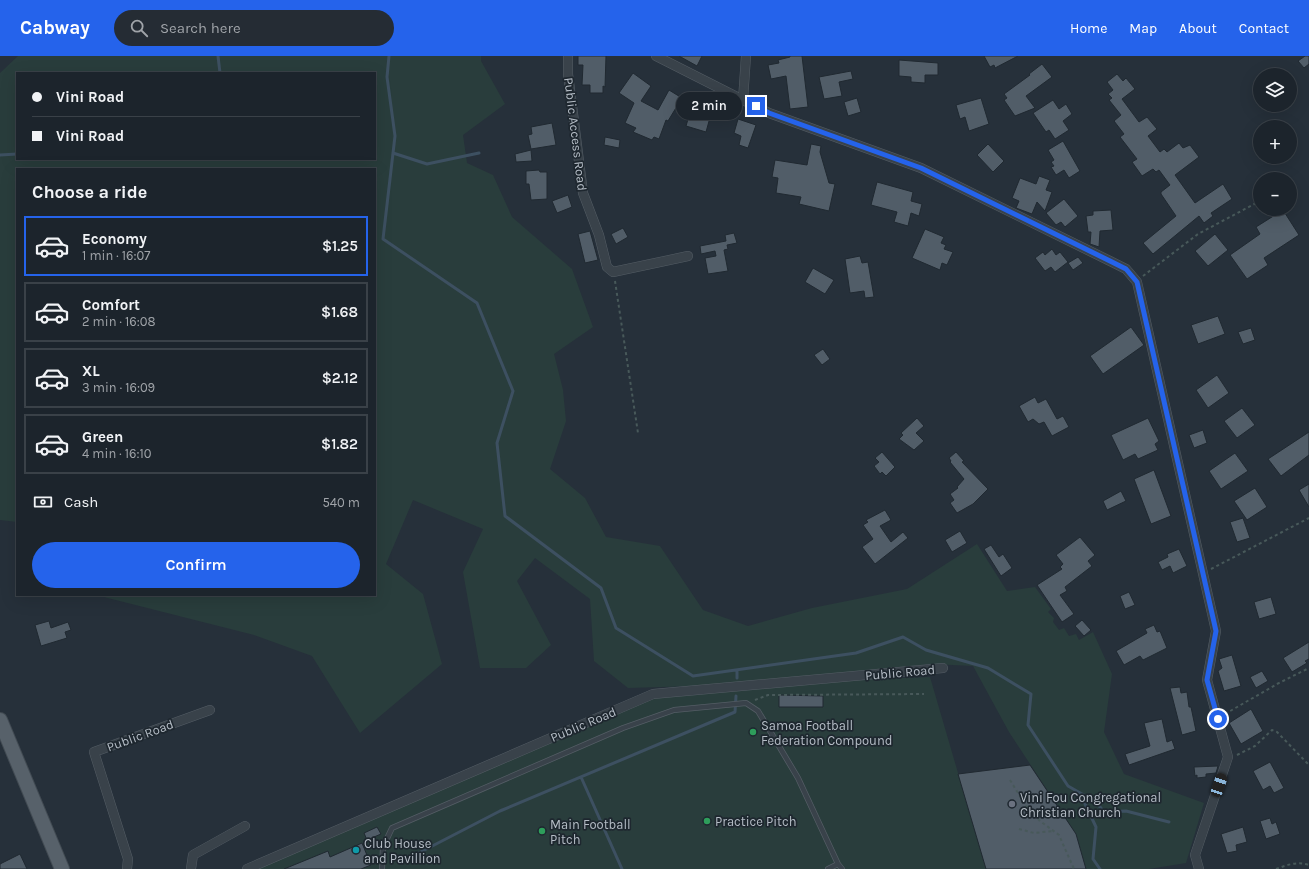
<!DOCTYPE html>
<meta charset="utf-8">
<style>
:root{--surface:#1c242c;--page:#252c34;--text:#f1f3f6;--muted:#a0a4a9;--line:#3a4148;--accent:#2563eb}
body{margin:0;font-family:Karla,sans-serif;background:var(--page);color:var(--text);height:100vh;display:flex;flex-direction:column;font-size:15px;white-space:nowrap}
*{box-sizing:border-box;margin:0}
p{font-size:13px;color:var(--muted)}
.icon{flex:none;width:22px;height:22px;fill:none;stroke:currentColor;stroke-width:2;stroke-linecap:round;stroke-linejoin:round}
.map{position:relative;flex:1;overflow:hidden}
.side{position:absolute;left:16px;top:112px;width:360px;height:428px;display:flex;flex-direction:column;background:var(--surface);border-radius:0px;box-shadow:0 4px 16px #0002,0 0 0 1px var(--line)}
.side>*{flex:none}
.banner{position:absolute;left:16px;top:16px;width:360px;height:88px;border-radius:0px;box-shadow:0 4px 16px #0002,0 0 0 1px var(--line);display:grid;align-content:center;height:88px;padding:0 16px;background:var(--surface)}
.buttons{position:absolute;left:1253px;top:12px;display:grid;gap:8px}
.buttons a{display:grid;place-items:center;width:44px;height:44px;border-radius:50%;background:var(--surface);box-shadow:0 4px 16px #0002,0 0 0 1px var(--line);font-size:20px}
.end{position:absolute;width:18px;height:18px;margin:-9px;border:5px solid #2563eb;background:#fff;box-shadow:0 0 0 2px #fff}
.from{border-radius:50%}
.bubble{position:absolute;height:28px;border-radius:14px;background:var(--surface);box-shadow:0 4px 16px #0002,0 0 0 1px var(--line);font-size:13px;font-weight:600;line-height:28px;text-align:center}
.car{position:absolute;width:12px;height:24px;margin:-12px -6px;border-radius:5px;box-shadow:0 0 3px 1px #0007;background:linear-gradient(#222 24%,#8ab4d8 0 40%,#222 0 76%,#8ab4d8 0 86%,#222 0)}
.banner b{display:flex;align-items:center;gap:14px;height:38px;font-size:15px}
.banner b+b{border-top:1px solid var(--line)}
.banner i{width:10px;height:10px;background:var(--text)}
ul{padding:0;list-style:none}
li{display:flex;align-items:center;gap:12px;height:60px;margin:0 8px 6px;padding:0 8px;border:2px solid var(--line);border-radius:0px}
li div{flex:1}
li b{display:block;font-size:15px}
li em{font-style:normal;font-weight:600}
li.current{border-color:var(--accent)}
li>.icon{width:36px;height:36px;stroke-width:1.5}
h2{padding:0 16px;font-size:18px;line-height:48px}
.pay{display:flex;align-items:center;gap:10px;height:44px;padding:0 16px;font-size:15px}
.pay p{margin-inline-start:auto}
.action{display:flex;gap:8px;margin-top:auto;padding:8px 16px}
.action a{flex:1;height:46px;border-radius:24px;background:var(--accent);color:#fff;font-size:16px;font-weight:600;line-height:46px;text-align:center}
header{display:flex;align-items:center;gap:24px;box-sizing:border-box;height:56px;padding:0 20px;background:var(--accent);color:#fff}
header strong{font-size:19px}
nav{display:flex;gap:22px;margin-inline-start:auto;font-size:14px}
.search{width:280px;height:36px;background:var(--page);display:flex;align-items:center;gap:10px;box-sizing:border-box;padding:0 14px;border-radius:22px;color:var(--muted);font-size:15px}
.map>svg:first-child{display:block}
.green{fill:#293d3c;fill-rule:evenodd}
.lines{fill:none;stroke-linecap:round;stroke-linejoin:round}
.stream{stroke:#3d5061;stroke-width:3}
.building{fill:#515d68;stroke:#202931}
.service-casing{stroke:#545d65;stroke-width:6}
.minor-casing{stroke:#545d65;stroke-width:10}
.primary-casing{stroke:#424b53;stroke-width:16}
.path{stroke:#48595a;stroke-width:2;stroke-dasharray:3 3;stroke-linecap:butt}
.service{stroke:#39424a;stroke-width:4.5}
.minor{stroke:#39424a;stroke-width:9}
.primary{stroke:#57616a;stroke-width:14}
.route{stroke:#2563eb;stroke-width:5}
.leisure-dot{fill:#2e9e5b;stroke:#1e272f;stroke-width:1.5}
.worship-dot{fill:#6b7280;stroke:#1e272f;stroke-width:1.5}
.culture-dot{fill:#0f9aa8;stroke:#1e272f;stroke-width:1.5}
.labels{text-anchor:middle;stroke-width:3.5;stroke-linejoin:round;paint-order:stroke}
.street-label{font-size:13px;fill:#b5bdc6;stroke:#1e272f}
.poi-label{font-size:13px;fill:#b5bdc6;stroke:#1e272f;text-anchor:start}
</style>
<header>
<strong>Cabway</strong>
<div class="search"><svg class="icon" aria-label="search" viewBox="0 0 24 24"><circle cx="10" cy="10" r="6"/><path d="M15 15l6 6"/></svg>Search here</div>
<nav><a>Home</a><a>Map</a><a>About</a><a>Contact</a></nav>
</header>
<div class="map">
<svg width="1309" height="813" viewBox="0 0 1309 813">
<rect width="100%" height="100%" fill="#26303a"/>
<path class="green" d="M18,0h463v5l24,43 -42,31 4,28 26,12 19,42 60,52 21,58 -39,27 9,36 3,31 -16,48 35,29 21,39 54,9 43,64 45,16 64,-18 95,-19 70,-45 30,47 28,-4 16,22 -3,3 6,6 -1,4 6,8 5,-2 5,8 7,-2 3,6 14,-8 19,42 -8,58 20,42 80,29 -18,60 -37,6h-63l-10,-35 -67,-102 -36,-66 -41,-2 -60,6 -76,12 134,-5 56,192h-728l392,-178 81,-6 -103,3 -34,-27 -4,-62 -55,-41 -18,23 34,64 -25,23h-46l-17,-96 20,-43 -70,-29 -27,64 37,30 19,70 -82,69 -48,-77 -58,-21 -158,-40h279v-426h-358v353l-17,-2v-447zM17,17h358v86h-358z"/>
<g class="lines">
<path class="stream" d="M218,0l2,17
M389,0l-2,21 8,59 -12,103 94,64 36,88 -16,52 8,73 96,72 15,40 77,48 163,-23 47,-16 23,13 62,18 43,26 -3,31 40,61 28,16 8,10 22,-1 43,11
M393,97l34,11 52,-11
M0,99l17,-1
M737,622v-8
M581,721l41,92
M1080,737l16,34 -3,32 7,10
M409,802l91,-47 235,-99 1,-16"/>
</g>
<path class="building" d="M578,0h28l-1,31 -2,-1v7h-13v-8h-8l1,-20h-5z
M679,0h23l-5,10z
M790,0h12l6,51 -18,2 -4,-33 -15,3 -3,-14 11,-2 -1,-3 12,-3z
M984,0h34l-23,12 -1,-3 -4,2z
M1305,0h4v8l-5,4 -6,-7z
M899,4l39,3v12h-13v8l-14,-1v-5l-12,-1z
M1042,8l10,13 -26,19 9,12 -20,8 -11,-16 3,-2 -3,-4 26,-19 -1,-1z
M851,15l2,8 -14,3 3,14 -18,3 -5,-22z
M633,17l18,13 -10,15 17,9 11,-20 13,8 -14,23 -2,-1 -7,19 -5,-2 -2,3 -19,-8 3,-4 -11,-5 9,-20 -15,-10z
M1117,18l6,7 3,-3 9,11 -13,10 17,23 8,-5 10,12 -9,7 12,16 4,-3 3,3 12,-9 4,5 7,-3 9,12 -24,18 20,28 28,-19 9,15 -21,14 2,3 -9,7 -5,-7 -46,38 -10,-11 33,-27 -15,-22v-2l9,-7 -11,-15 -3,2 -3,-3 -11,7 -10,-14 5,-3 -17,-22 4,-3 -10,-13 7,-6 -12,-15 3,-2 -4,-4 5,-4 -6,-8z
M710,42l14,5 -5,14 -8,-3 -5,18 -20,-6 5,-17 5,2 2,-7 9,3z
M857,42l4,14 -13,4 -4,-14z
M981,42l8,26 -20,7 -4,-14 -5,2 -4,-14z
M1053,44l6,9 7,-5 6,10 -9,7 6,9 -14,9 -6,-9 -3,2 -13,-19z
M738,63l18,6 -8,23 -9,-3 2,-9 -7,-3z
M552,67l4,22 -25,4 -3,-14 4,-1 -1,-7z
M605,81l15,3 -1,8 -15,-3z
M1063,85l17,30 -11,7 -5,-8 -8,5 -5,-8 3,-1 -3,-4 3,-2 -6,-10z
M811,88l10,2 -1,6 9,31 6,1 -6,27 -30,-7 2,-7 -25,-4 2,-15 -6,-1 3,-17 32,5z
M988,88l16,17 -11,11 -16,-17z
M531,94l1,11 -16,1 -1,-8z
M539,114l1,2h7v27l-16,1 -2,-16h-3v-13z
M1039,120l11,4 -4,10 6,2 -7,19 -8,-9 -5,12 -16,-6 3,-7 -7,-3 8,-20 16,6z
M877,126l36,10 -2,9 11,3 -3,12 -8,-3 -3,13 -14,-4 3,-10 -26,-7z
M568,139l4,12 -15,6 -5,-12z
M1064,143l14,17 -13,11 -4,-5 -5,3 -10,-12z
M1111,154l2,20 -13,1 -1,16 -9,-3 1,-12h-3l-2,-16 7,-1v-4z
M1283,154l16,25 -35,23 4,7 -21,14 -17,-24 30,-21 -4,-7z
M623,172l5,9 -12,7 -5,-10z
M925,173l19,8 -3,6 5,2 -2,4 9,3 -6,13 -5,-2 -2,7 -28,-12z
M590,175l8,29 -13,3 -7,-29z
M734,177l3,10 -10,2 1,4 -4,1 4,21 -20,3 -3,-16 11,-2 -1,-5 -14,3 -1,-8 26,-5 -1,-6z
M1215,178l13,16 -20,16 -13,-15z
M1052,193l4,6 4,-3 8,10 -13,10 -4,-5 -6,4 -10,-13 8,-6 2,3z
M860,200l2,7 6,-1 6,35 -9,1 -1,-7 -14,2 -5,-34z
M1078,201l5,6 -10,7 -5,-7z
M813,212l21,12 -9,14 -20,-12z
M1218,260l7,18 -27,10 -7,-19z
M1131,271l13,18 -41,29 -13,-18z
M1251,272l4,12 -12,4 -5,-12z
M823,293l7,10 -8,6 -8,-10z
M1217,319l12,18 -21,15 -12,-18z
M1035,341l3,6 8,-4 11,20 6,-3 6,11 -17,9 -8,-14 -5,2 -6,-5 -5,3 -9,-16z
M1242,352l13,17 -18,13 -13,-17z
M917,362l7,8 -8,7 8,8 -10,9 -15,-11 4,-4 -2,-2z
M1148,362l11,23 -4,3 3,6 -20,9 -3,-5 -12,6 -12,-25z
M1203,374l4,13 -13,5 -5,-13z
M1309,376v23l-28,21 -13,-17z
M882,396l13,15 -9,9 -4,-4 -2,2 -6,-8 5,-4 -4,-4z
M956,396l8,9 -2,1 26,27 -15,15 -16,9 -7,-10 4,-3 -4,-6 8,-6 -1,-1 7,-8 -14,-17 1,-1 -2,-3z
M1235,397l13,18 -27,18 -12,-18z
M1154,414l17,46 -20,8 -17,-45z
M1309,428v23l-10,-17z
M1255,432l12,19 -20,13 -13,-19z
M1121,435l5,10 -19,9 -4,-9z
M885,454l6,10 -11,6 11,16 12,-10 5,6 -33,26 -13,-17 11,-8 -10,-14 5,-3 -2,-2z
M1243,462l7,20 -13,4 -7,-20z
M960,475l7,12 -15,9 -7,-12z
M1080,481l15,18 -7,6 4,5 -27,21 2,4 -7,4 14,19 -12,8 -25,-37 25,-16 -2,-2 3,-3 -7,-9z
M991,489l8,12 4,-3 9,14 -11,8 -17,-27z
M1179,493l8,17 -14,7 -3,-7 -8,4 -4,-8 10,-5 -1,-3z
M1129,536l6,13 -10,4 -5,-13z
M1271,541l5,17 -17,5 -5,-17z
M1082,564l9,10 -7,6 -9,-10z
M49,565l2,7 17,-6 3,8 -6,2 2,6 -26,8 -6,-21z
M1154,569l3,7 3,-1 7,17 -24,12 -3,-4 -16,9 -8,-14 31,-18 -2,-4z
M1309,586v17l-4,2 2,2 -15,9 -9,-14z
M1232,599l9,31 -17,5 -6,-20 4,-3 -3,-9z
M1262,615l6,10 -12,7 -6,-11z
M1180,631l1,6 6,-1 2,15h2l5,24 -14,4 -12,-47z
M779,639l44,1v11h-44z
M1251,653l12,22 -22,13 -12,-21z
M1162,663l5,23 5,-2 3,9 -46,16 -4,-11 25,-8 -6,-23z
M1270,706l14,26 -10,5 -4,-7 -7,4 -10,-19z
M1030,709l46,69 10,35h-100l-28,-95z
M1218,710l-2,7 -10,1v3l-9,1v-3l-2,1 -1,-9z
M1270,762l2,6 4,-2 4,12 -14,5 -6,-18z
M377,771l4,7 -14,6 -3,-7z
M1243,771l4,15 -11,3 1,6 -10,2 -6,-19z
M362,787l9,22 -10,4h-77l44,-18 2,6z
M20,798l7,15h-27v-5z"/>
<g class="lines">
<g class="service-casing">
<path id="service" d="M382,813l1,-22 9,-19 231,-100 51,-18 72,-7 12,8 40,67 40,86 4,5
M828,813l10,-5"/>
</g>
<g class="minor-casing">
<path id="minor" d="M568,0v18l15,119 16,42 8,32 6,5 75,-16
M656,0l87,44
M746,0l-3,44 26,13 152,55 189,93 16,8 11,13 79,349 -9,49 21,77 -33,98 4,14
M127,813l1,-10 -34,-107 116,-42
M191,813l2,-14 52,-29
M247,813l406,-175 290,-26"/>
</g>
<g class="primary-casing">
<path id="primary" d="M0,664l62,149"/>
</g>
<path class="path" d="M1143,220l55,-42 62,-33
M615,225l23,152
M1211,513l98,-51
M755,644l13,-5 156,-1
M1225,658l52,-30 32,-16
M1237,699l18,-9 17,-16 5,2 32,33
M1010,724l16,26 14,15 19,14 15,34
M1019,773l15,4 19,-2
M1276,813c11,-4 21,-8 33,-4"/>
<use href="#service" class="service"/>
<use href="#minor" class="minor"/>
<use href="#primary" class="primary"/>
</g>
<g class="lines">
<path class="route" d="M756,50l13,7 152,55 189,93 16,8 11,13 79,349 -9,49 11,39"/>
</g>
<g class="leisure-dot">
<circle cx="753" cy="676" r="4"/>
<circle cx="707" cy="765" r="4"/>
<circle cx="542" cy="775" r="4"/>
</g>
<circle class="worship-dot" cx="1012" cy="748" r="4"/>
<circle class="culture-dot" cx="356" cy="794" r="4"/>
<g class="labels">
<g class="street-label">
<text transform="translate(576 78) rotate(83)" y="5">Public Access Road</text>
<text transform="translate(900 616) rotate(-5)" y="5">Public Road</text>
<text transform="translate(583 668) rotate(-23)" y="5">Public Road</text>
<text transform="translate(140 679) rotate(-20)" y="5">Public Road</text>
</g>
<g class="poi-label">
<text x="761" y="674">Samoa Football<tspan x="761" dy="15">Federation Compound</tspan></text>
<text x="1020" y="746">Vini Fou Congregational<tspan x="1020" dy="15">Christian Church</tspan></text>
<text x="715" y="770">Practice Pitch</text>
<text x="550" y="773">Main Football<tspan x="550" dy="15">Pitch</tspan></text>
<text x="364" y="792">Club House<tspan x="364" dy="15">and Pavillion</tspan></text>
</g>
</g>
</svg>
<div class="buttons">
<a><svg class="icon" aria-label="layers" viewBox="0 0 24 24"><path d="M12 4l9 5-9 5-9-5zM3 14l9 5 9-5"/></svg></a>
<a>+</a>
<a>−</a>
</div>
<i class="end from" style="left:1218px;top:663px"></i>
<i class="end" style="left:756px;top:50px"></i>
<div class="bubble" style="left:676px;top:36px;width:66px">2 min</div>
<i class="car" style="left:1219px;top:729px;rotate:19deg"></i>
<div class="banner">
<b><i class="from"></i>Vini Road</b>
<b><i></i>Vini Road</b>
</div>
<section class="side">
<h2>Choose a ride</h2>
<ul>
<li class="current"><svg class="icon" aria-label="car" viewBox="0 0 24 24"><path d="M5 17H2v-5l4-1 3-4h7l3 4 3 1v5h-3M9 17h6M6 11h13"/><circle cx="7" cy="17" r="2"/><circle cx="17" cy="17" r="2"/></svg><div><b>Economy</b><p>1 min · 16:07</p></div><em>$1.25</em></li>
<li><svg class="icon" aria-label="car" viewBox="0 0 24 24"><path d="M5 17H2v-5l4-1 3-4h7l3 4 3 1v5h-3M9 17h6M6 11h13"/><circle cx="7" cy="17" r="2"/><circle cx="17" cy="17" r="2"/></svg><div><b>Comfort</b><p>2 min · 16:08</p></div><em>$1.68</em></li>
<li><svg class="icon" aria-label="car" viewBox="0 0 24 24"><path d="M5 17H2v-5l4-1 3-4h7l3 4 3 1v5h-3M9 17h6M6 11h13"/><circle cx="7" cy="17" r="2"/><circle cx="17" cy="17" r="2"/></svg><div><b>XL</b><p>3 min · 16:09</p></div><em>$2.12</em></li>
<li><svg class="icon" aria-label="car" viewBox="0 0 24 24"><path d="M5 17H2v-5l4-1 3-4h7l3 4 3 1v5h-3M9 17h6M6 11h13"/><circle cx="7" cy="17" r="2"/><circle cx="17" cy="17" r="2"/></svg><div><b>Green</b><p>4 min · 16:10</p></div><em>$1.82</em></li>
</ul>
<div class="pay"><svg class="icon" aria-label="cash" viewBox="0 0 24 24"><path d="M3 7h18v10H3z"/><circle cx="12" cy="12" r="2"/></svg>Cash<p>540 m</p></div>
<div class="action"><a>Confirm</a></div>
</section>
</div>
